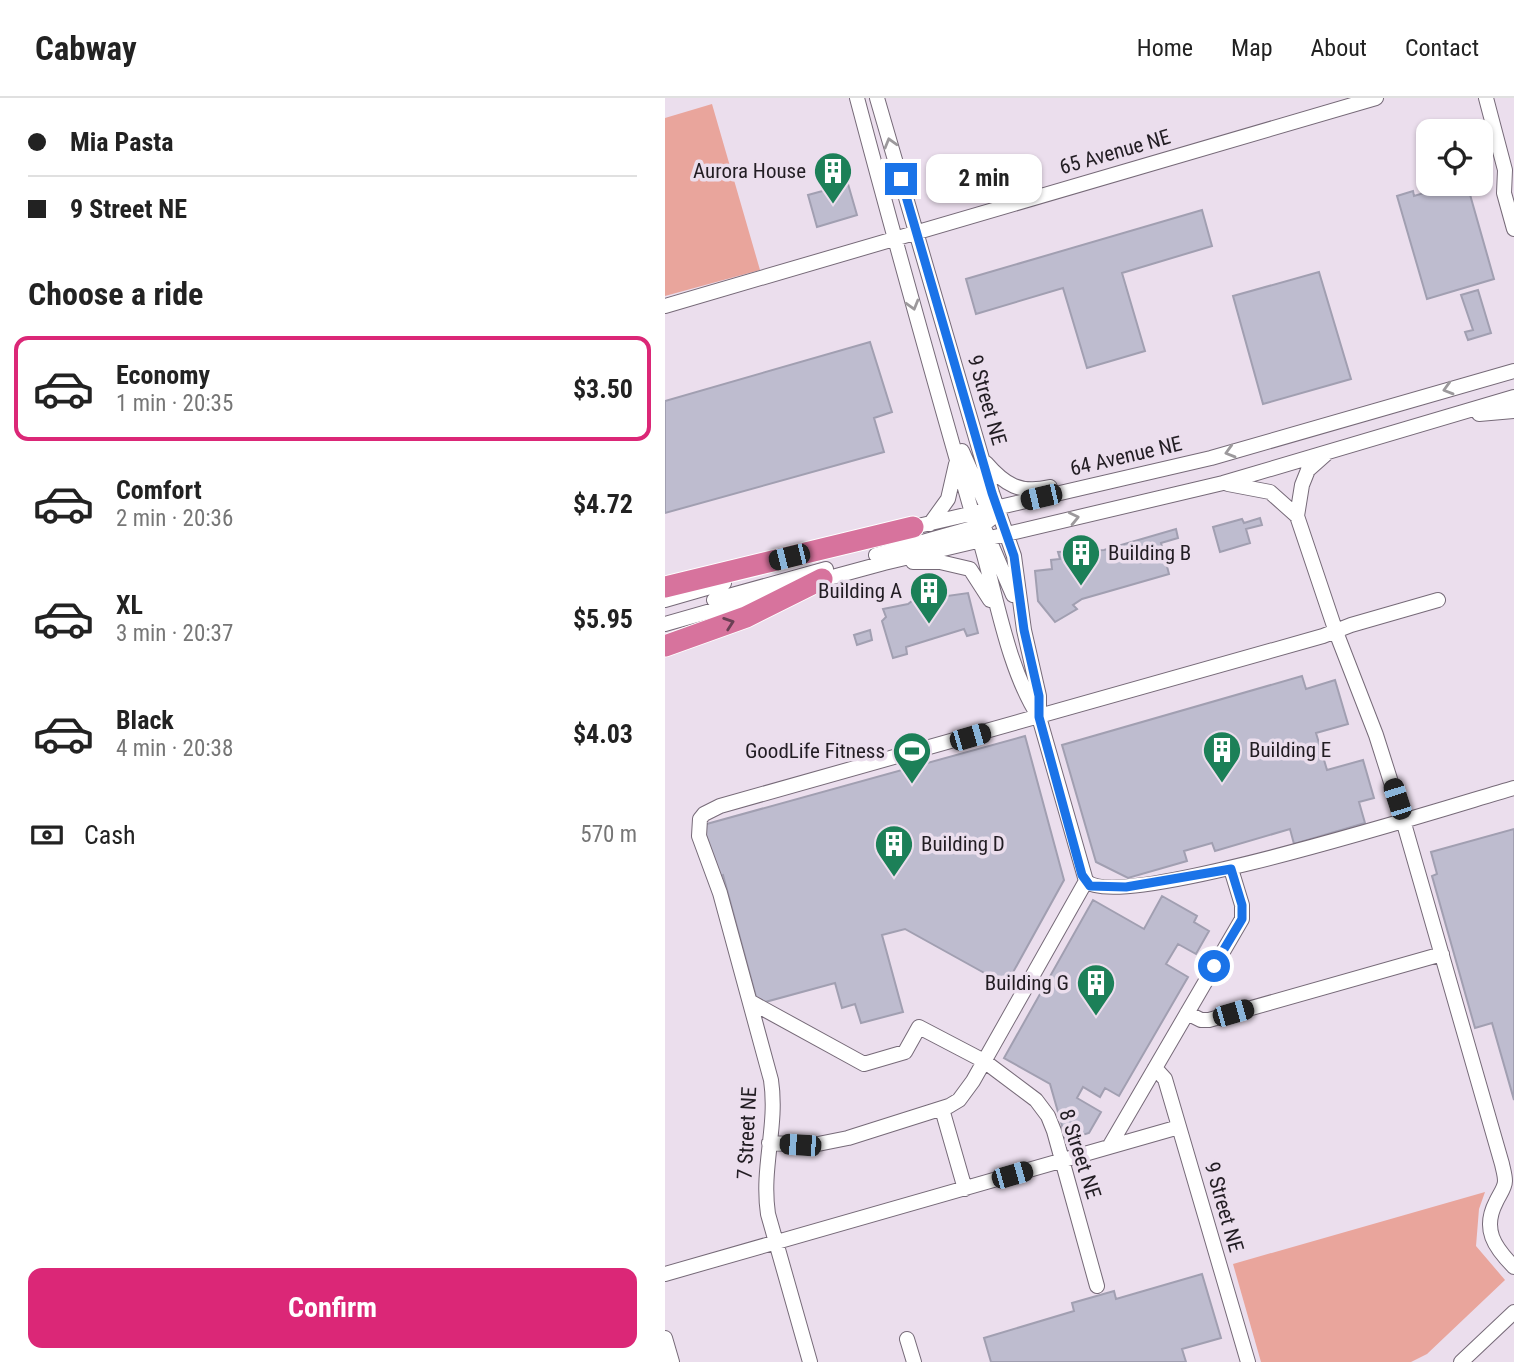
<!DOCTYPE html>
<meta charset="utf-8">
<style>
:root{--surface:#fff;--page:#f2f2f2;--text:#222;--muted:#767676;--line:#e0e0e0;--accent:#db2777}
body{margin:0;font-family:"Roboto Condensed",sans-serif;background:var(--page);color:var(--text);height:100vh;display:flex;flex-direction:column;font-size:26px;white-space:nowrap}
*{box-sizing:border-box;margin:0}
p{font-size:23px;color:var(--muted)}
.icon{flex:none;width:38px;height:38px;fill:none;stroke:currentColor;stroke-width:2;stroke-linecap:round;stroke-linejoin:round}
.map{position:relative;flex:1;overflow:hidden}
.sheet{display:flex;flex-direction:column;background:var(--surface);width:665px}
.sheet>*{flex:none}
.banner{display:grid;align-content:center;height:154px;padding:0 28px;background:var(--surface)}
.tools{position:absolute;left:751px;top:21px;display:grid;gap:14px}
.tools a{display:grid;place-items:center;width:77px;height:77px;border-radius:14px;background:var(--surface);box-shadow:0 2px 5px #0004;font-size:35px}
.end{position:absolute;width:32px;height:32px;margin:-16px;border:9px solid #1a73e8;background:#fff;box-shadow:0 0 0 4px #fff}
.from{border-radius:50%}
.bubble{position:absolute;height:49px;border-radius:14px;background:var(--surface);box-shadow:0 2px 5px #0004;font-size:23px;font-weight:700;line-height:49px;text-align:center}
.car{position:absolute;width:21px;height:42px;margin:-21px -10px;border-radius:9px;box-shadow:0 0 5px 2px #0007;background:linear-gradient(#222 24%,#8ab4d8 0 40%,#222 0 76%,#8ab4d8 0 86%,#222 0)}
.banner b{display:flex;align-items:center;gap:24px;height:66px;font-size:26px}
.banner b+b{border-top:2px solid var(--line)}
.banner i{width:18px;height:18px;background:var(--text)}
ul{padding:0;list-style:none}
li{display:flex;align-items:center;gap:21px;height:105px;margin:0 14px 10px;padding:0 14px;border:4px solid transparent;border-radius:14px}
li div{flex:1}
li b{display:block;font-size:26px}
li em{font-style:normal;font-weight:700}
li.current{border-color:var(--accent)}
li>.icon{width:63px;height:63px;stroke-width:1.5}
h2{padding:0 28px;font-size:32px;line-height:84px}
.pay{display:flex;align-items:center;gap:18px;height:77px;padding:0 28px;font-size:26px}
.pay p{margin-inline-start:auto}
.primary-button{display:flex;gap:14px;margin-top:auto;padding:14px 28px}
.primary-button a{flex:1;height:80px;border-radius:14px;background:var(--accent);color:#fff;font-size:28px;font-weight:700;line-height:80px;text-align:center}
header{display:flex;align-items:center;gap:42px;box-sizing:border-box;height:98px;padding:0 35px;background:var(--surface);border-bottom:2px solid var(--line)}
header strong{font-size:33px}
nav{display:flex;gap:38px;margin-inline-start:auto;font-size:24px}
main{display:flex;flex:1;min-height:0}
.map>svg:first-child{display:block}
.green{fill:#e9a59c}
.building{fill:#bebccf;stroke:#a19fb1;stroke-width:2}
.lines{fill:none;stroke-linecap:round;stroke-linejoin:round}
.minor-casing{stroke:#766a78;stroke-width:16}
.highway-casing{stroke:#fff;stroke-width:23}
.minor{stroke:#fff;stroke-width:14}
.highway{stroke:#d7739d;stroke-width:21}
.oneway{stroke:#9c999c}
.oneway2{stroke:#6a3f54}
.route{stroke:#1a73e8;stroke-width:9}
.labels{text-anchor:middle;stroke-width:7;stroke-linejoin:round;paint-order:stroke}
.street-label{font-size:21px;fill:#221d23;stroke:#ebdeed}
.poi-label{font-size:21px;fill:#221d23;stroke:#ebdeed;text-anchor:end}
</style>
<header>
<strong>Cabway</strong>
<nav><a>Home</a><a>Map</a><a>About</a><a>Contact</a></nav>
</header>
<main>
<section class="sheet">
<div class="banner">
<b><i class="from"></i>Mia Pasta</b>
<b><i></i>9 Street NE</b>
</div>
<h2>Choose a ride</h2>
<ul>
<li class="current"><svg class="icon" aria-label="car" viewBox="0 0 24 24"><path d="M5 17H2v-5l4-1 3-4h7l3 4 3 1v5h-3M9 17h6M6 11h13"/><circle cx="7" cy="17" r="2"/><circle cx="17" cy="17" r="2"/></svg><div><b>Economy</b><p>1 min · 20:35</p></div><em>$3.50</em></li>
<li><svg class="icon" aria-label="car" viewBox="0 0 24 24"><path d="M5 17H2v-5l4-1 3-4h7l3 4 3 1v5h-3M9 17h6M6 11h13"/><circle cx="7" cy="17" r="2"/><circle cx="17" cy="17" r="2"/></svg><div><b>Comfort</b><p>2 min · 20:36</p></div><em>$4.72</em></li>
<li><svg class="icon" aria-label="car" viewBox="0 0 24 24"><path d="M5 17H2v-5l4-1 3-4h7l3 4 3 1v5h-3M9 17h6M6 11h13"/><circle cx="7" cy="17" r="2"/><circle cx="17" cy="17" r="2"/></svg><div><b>XL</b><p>3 min · 20:37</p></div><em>$5.95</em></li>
<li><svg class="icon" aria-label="car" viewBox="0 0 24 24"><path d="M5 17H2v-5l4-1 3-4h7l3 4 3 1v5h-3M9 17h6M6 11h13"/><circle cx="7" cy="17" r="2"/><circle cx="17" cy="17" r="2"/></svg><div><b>Black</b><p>4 min · 20:38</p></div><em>$4.03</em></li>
</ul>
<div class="pay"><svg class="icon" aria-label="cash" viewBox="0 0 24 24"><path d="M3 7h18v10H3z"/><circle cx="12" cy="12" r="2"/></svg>Cash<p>570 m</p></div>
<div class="primary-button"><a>Confirm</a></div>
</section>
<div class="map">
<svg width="849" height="1264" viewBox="0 0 849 1264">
<rect width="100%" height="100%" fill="#ebdeed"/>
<path class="green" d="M47,6l48,166 -95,26v-178z
M820,1094l-6,17 -3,37 29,34 -78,74 -16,8h-150l-28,-98z"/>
<path class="building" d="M183,86l9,31 -40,12 -9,-32z
M789,86h13l27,95 -67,20 -30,-103 16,-5 1,5z
M537,112l10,36 -90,27 23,78 -58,17 -24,-80 -87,26 -10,-35z
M654,174l32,107 -88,25 -30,-108z
M813,192l13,43 -23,7 -3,-8 8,-2 -12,-35z
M205,244l22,70 -18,6 10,34 -219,61v-112z
M595,420l2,7 -16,4 4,14 -30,9 -7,-25 29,-8 2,4z
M511,431l2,9 -17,5 8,31 -87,25 -9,6 4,4 -22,13 -17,-21 -3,-30 17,-2 -1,-9 9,-1 -2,-7 46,-2z
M303,495l10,40 -11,3 -3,-7 -58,18 1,7 -14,4 -11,-37 4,-4 -3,-8 25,-5 4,-3z
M205,532l2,10 -15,5 -3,-10z
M637,578l4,13 29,-9 13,44 -32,9 11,37 36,-10 11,38 -15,4 6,21 -71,21 -4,-15 -75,22 -3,-8 -28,8 3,10 -59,17 -32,-16 -34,-117z
M360,638l39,144 -58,105 -101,-56 -23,6 21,77 -42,11 -6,-19 -13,4 -7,-25 -77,21 -35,-129 -5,2 -15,-52z
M849,731v271l-22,-77 -17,5 -43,-152 5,-2 -6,-22z
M497,798l35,20 -3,6 15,9 -13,23 -18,-10 -12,20 22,13 -69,119 -14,-8 -5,9 -17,-10 -6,11 24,14 -12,21 -23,7 -16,-56 -46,-26 89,-158 51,29z
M537,1176l19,64 -39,11 4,13h-195l-7,-24 90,-27 -2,-8 42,-12 2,8z"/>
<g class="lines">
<g class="minor-casing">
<path id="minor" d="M192,0c39,147 80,293 122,439 17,56 28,131 60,180
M212,0l115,395 22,63 10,74 15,66v21l47,164
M821,0l19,72 -1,23 10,36
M0,208l711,-208
M814,316l35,-3
M297,353l29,65
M321,365c19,22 34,31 64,24
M563,386l42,8 27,24 39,116 40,103 27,85 99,344c1,5 3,11 3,17 0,7 -6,14 -9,21 -14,27 -2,45 18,65
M632,418l5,-31 6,-15 18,-16
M265,426l18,-25 8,-35
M240,431l306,-71 303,-87
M320,432l28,65
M211,457l107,-30 9,-7 5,-11
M248,464h27l30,7 20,31
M149,484l70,-19 339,-80 291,-86
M0,502l59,-17
M49,502l112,-31
M0,526l116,-33
M421,783c33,32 371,-77 428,-93
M86,904l113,62 41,-12 14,-25 65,34 52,39 12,16 6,15 43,155
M522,915l14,7h8l233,-66
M490,970l10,11 83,283
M277,1011l23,80
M104,1045l44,2 35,-7 101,-32 10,-6 14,-19 113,-200
M444,1049l70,-20
M0,1176l444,-127 133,-228v-14l-11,-36
M0,1240l7,24
M242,1241l7,23
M145,1264l-42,-148c-7,-47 10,-88 3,-134l-51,-187 -21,-57 1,-17 4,-5 16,-8 603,-170 28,-11 87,-25
M796,1264l53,-50"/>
</g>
<g class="highway-casing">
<path id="highway" d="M0,489l248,-60
M0,548l81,-29 76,-38"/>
</g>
<use href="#minor" class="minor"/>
<use href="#highway" class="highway"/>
</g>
<defs><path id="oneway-chevron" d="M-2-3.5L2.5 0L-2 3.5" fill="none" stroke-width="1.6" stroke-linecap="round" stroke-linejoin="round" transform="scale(1.75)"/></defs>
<g class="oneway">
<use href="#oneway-chevron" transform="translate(225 45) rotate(-106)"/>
<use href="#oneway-chevron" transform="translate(248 207) rotate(74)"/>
<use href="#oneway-chevron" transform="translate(783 291) rotate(164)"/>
<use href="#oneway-chevron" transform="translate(565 354) rotate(164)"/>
<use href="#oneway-chevron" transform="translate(409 420) rotate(-13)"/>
</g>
<use class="oneway2" href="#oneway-chevron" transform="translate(64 525) rotate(-19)"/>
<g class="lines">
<path class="route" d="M236,81l91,314 22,63 10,74 15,66v21l43,158 8,11 36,1 105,-18 11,36v14l-28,47"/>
</g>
<defs>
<g id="building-pin" transform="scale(2.0125)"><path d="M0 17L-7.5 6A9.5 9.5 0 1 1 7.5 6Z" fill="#1c8058" stroke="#ebdeed"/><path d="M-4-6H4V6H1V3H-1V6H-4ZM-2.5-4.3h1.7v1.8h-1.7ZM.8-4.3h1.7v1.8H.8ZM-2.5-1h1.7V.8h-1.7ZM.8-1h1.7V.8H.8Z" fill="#fff"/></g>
<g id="stadium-pin" transform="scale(2.0125)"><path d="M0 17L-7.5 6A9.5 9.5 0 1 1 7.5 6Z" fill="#1c8058" stroke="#ebdeed"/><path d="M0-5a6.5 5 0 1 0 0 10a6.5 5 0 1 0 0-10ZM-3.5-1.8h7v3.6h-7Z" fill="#fff"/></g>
</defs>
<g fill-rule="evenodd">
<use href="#building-pin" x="168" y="73"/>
<use href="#building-pin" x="416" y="455"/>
<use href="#building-pin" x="264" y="493"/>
<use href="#building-pin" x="557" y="652"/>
<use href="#stadium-pin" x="247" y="653"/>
<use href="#building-pin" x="229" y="746"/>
<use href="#building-pin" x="431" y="885"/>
</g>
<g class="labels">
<g class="street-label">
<text transform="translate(450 54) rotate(-16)" y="7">65 Avenue NE</text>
<text transform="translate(322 302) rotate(74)" y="7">9 Street NE</text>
<text transform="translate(461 358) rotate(-13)" y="7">64 Avenue NE</text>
<text transform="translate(82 1035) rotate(-87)" y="7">7 Street NE</text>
<text transform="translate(415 1056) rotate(72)" y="7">8 Street NE</text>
<text transform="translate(559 1109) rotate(74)" y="7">9 Street NE</text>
</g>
<g class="poi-label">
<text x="141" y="80">Aurora House</text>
<text x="443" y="462" text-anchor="start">Building B</text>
<text x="237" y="500">Building A</text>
<text x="584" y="659" text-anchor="start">Building E</text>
<text x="220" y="660">GoodLife Fitness</text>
<text x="256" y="753" text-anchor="start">Building D</text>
<text x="404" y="892">Building G</text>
</g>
</g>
</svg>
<div class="tools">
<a><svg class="icon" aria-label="locate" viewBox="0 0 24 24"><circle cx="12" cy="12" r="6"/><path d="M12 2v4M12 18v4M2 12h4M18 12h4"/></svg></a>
</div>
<i class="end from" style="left:549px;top:868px"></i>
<i class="end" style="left:236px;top:81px"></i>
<div class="bubble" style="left:261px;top:56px;width:116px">2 min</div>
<i class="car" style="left:376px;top:399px;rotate:257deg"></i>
<i class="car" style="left:124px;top:459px;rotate:256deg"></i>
<i class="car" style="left:305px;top:639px;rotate:74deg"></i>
<i class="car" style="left:732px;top:701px;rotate:342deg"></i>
<i class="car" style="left:568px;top:915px;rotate:74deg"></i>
<i class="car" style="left:135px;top:1047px;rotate:274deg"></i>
<i class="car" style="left:347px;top:1077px;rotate:74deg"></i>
</div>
</main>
